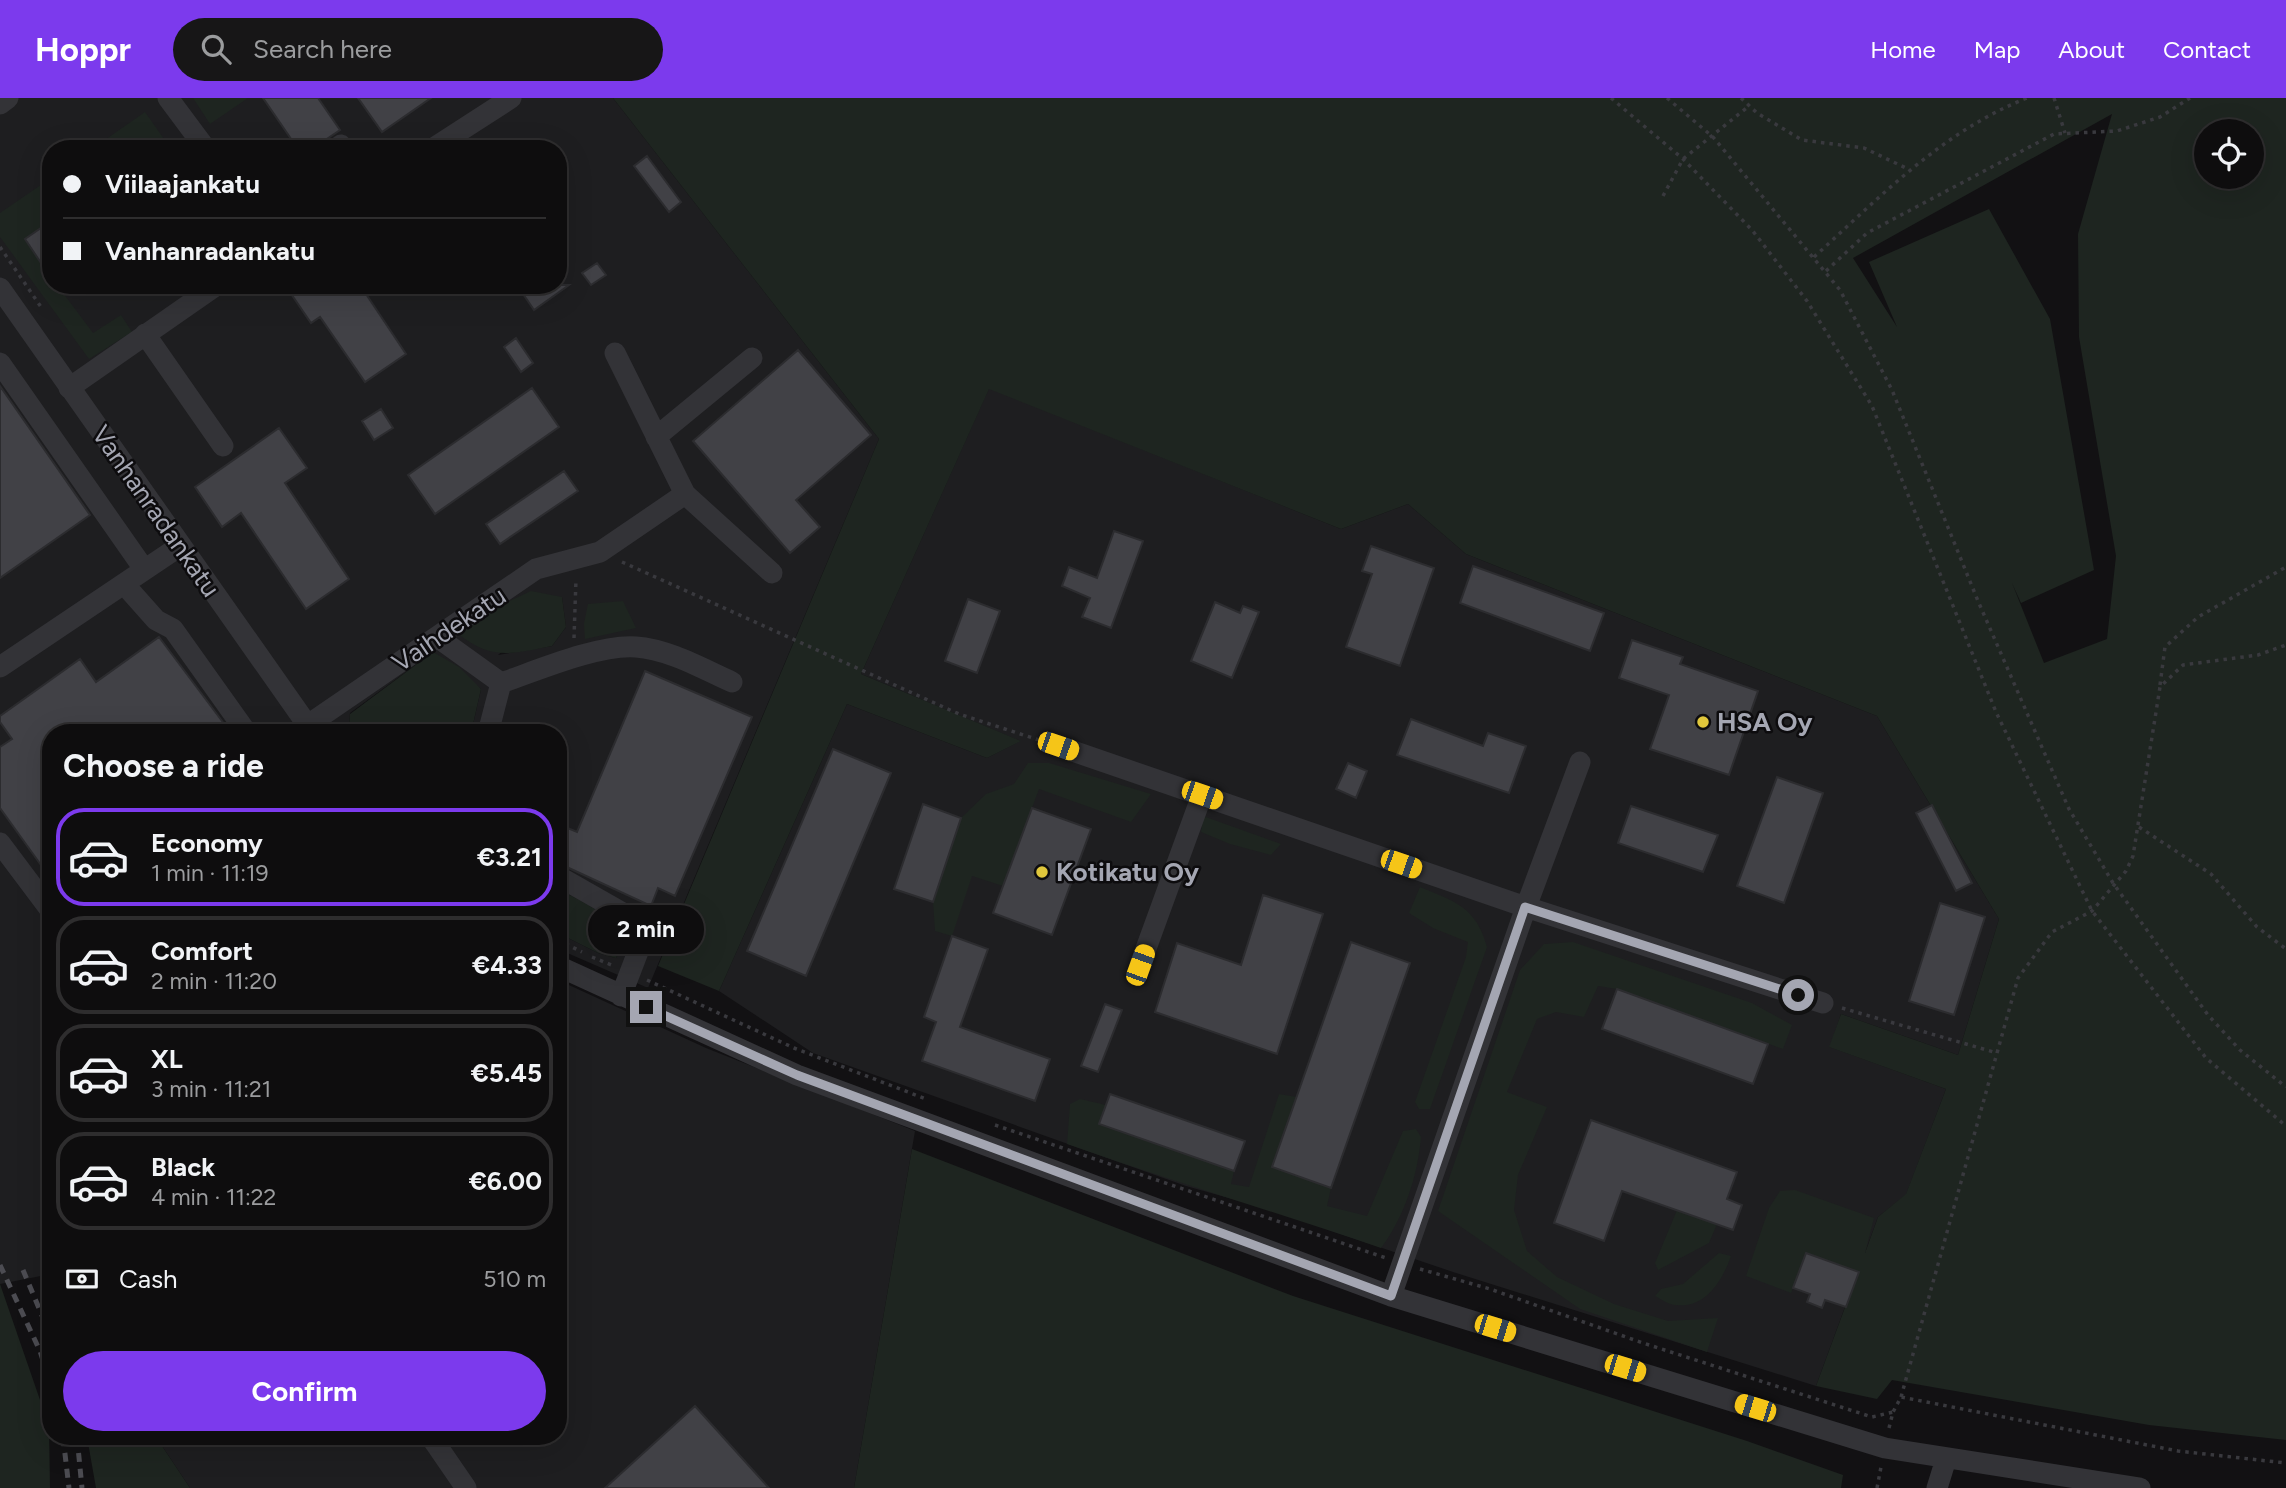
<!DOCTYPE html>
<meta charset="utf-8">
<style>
:root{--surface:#0e0d0e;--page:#171617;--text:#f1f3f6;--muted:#9b9c9e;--line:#2e2d2e;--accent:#7c3aed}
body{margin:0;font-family:Figtree,sans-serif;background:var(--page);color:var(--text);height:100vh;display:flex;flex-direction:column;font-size:26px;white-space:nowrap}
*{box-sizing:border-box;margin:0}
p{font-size:23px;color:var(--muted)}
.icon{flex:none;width:38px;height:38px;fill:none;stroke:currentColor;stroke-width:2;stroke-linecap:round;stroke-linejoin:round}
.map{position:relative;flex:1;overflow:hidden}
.drawer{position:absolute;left:42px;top:626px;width:525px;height:721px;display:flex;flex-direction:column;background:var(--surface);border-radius:28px;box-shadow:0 7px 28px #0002,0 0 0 2px var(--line)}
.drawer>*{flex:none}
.top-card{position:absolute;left:42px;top:42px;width:525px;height:154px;border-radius:28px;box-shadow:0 7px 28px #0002,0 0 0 2px var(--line);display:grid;align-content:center;height:154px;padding:0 21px;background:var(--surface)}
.fabs{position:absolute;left:2194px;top:21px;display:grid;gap:14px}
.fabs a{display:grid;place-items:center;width:70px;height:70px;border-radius:50%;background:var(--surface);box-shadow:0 7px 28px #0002,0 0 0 2px var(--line);font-size:35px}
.end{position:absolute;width:32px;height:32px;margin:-16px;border:9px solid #a4a6b2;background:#111;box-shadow:0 0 0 4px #111}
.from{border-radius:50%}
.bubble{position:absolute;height:49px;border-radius:24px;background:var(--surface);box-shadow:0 7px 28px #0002,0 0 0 2px var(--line);font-size:23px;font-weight:700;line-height:49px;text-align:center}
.car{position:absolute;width:21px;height:42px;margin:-21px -10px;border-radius:9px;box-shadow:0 0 5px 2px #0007;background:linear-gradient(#f5c518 24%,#345 0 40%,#f5c518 0 76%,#345 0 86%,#f5c518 0)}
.top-card b{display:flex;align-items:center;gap:24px;height:66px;font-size:26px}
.top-card b+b{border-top:2px solid var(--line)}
.top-card i{width:18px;height:18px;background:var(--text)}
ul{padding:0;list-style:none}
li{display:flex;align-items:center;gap:21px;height:98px;margin:0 14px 10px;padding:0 7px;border:4px solid var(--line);border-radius:28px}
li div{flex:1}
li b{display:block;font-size:26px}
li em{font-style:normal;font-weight:700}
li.active{border-color:var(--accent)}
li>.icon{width:63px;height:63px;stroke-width:1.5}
h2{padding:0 21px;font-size:32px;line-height:84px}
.pay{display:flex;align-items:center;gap:18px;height:77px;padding:0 21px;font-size:26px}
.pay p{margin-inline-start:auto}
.action{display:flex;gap:14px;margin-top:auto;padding:14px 21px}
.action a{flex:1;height:80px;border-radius:42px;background:var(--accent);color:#fff;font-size:28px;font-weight:700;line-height:80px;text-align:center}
header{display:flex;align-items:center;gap:42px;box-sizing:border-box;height:98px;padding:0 35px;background:var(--accent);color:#fff}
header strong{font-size:33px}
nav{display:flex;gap:38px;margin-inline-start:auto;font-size:24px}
.search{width:490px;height:63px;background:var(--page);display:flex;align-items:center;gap:18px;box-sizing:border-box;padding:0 24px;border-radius:38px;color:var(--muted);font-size:26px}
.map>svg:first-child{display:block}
.built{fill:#1e1e20;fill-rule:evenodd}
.green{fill:#1e2520;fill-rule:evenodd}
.building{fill:#414146;stroke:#2c2c2f;stroke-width:2}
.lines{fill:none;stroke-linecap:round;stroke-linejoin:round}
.path{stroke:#39393e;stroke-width:3.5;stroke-dasharray:3.5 5;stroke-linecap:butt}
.minor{stroke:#333337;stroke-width:21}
.rail{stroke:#4c4c52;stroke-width:5;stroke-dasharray:9 7;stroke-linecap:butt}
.route{stroke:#a4a6b2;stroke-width:9}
.poi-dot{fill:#e0c73c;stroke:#0d0c0e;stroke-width:2.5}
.labels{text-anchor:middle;stroke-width:5;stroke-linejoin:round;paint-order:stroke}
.street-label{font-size:26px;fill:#a4a6b2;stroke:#0d0c0e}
.poi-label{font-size:26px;font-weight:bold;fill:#a4a6b2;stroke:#0d0c0e;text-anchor:start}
</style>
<header>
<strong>Hoppr</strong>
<div class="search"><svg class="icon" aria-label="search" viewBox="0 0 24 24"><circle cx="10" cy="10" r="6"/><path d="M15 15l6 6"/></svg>Search here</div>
<nav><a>Home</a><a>Map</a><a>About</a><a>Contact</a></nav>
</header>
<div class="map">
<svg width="2286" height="1390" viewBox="0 0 2286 1390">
<rect width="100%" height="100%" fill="#121113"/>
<path class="built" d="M0,0h613l266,341 -231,549 -90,-39v-16l40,20 18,5 6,-10 -2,-17 -19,-18 -43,-24v-156h-87l10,-44 -48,-37 -83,61 -1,15 4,5h-302v541l-51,10zM51,51h507v136h-507zM562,499l4,30 -14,19 -54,9z
M989,290l352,141 67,-25 58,50 411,162 122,203 -41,136 -117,-41 -11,33 116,42 -40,106 -28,22 -62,169 -363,-114 -192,-65 -75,-21 -373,-133 -94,-62 128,-287 140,54 33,-17 -159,-67z
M558,882l148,68 209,83 -61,357h-664l-34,-51h402z"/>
<path class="green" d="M193,0h55l-38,26z
M613,0h1673v1342l-137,-15 -257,-45 -15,19 -61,-13 42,-114 -51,-19 -16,40 -45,-17 23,-68 11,-17 15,-1 79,28 -9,35 13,-36 28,-23 40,-105 -117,-42 12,-33 117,41 41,-136 -122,-203 -411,-162 -58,-50 -67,25 -352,-140 -128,285 160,67 -34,17 -140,-54 -128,287 -61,-25 221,-527zM2112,16l-34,120 1,103 37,219 -9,83 -63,24 -32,-80 9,20 73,-33 -44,-251 -61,-110 -120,53 28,65 -44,-69zM2207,33h45v46h-45z
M145,14l26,37h-79z
M51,80v43l-26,19 26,37v8h6l36,48 28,-18 11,17 -43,27 -89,-122v-24z
M531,493l31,6 4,30 -14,19c-41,8 -60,15 -95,-13l46,-29z
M623,503l13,27 -51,11 -1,-15 4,-20z
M433,554l26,15 22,22 -10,44h-118l-4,-5 1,-14z
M1028,665h21l102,31 -20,28 -92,-33 -36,97 -31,-10 -20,60 -17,-5 -2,-29 28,-84 25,-24 28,-10z
M1203,718l78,28 -10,11 -41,-11 -29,-12z
M1420,789c36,15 56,20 67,60l-57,162h-11l-4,-7 51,-145 2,-15 -35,-14 -24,-15z
M558,791c25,14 79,34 58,69l-18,-5 -40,-20z
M1573,844l179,61 40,22 -9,24 -166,-60 -19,-3 -14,31 -28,-5 -19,7 -30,73 40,15 -29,68 -4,35 13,41 30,26 57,27 54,17 50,-3 -11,34 -127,-43 -142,-98 82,-241 24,-26z
M1279,996l18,3 -24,70 58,21 -4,18 40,10 36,-85 13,-2 5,8c-3,38 -17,81 -40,111 -105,-36 -210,-67 -314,-104l3,-40 10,-5 26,6 -6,20 134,46 -3,13 18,3z
M912,1051l381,147 454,145 96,34 -2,13h-987z
M1677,1112l40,14 -8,19 -51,27 -3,-7z
M1719,1155l12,3c-8,23 -25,53 -55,49 -7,0 -15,-6 -21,-9l6,-7 22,-5z
M0,1186l49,142 1,62h-50z
M87,1339h69l34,51h-94z"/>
<path class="building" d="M263,0h55l22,32 -28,19h-14z
M358,0h73l-49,34z
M647,58l34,46 -12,10 -35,-46z
M51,123v57l-26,-39z
M597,165l9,12 -15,10 -9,-12z
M285,187h75l46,69 -41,28 -45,-65 -9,6z
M517,187h52l-35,25z
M516,240l17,25 -12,9 -17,-25z
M798,252l73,85 -75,65 24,27 -30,26 -97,-112z
M0,288l90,129 -90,63z
M532,290l27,39 -124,87 -27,-39z
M381,311l12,19 -19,12 -12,-19z
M279,330l28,40 -22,15 64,96 -43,30 -65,-96 -19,14 -27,-40z
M564,373l14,20 -78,53 -14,-20z
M1114,433l29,10 -32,87 -29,-11 8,-19 -28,-12 7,-19 28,11z
M1371,448l63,22 -34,98 -54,-19 26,-73 -10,-3z
M1473,468l131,47 -14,38 -130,-48z
M968,501l32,12 -23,62 -32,-12z
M1215,504l25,11 3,-7 16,6 -27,66 -41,-17z
M159,539l72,96h-180v146l-51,-71v-61l12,-8 -12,-17v-6l80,-57 16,23z
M1632,542l51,17 -3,7 78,27 -29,84 -79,-26 19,-54 -50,-17z
M645,573l107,46 -77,179 -17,-8 -7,18 -93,-43v-39l19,8z
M1411,621l72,27 5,-13 38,13 -17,47 -112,-38z
M833,651l58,24 -85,203 -59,-25z
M1348,665l19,8 -11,27 -20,-9z
M1777,679l46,16 -39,110 -47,-17z
M923,706l38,14 -28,84 -39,-13z
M1932,707l40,78 -16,8 -40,-78z
M1631,708l87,29 -15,37 -85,-29z
M1032,710l59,21 -39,106 -59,-22z
M1263,797l60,19 -46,140 -122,-42 22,-69 64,22z
M1940,805l45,14 -31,98 -45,-14z
M952,838l36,13 -28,78 90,32 -15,42 -113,-40 14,-39 -12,-5z
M1351,844l59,21 -79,225 -59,-21z
M1617,891l151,55 -15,40 -151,-55z
M1105,906l17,6 -24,62 -17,-6z
M1110,996l135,47 -11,30 -135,-47z
M1591,1022l146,52 -10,27 15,6 -9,25 -111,-39 -18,50 -50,-18z
M1806,1155l53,19 -13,35 -21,-7 -3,8 -15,-6 3,-8 -17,-6z
M695,1308l74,82h-164z"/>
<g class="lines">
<path class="path" d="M1611,0l72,61 69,71 55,71 65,105 124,306 96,199 114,147 80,68
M1667,0l46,39 127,153 52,100 86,211 91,208 44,74 95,132 32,35 46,37
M1741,0l16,15 45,27 62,8 46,22
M2054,0l11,35
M1663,98l20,-37 66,-53
M0,149l41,60
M1814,159c66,-60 129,-126 213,-159
M1826,173l41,-38 187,-99 63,-3 43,-14 30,-19
M622,464l337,152 80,26
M574,540l2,-59
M2160,587l5,-38 33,-30 88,-50
M2139,729l72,47 46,53 29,22
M558,842l24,12
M592,859l22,9
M647,882l147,68 132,51
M1842,910l155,45 21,-75 34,-46 40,-21 34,-40 7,-15 27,-169 23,-22 75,-10 28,-10
M995,1027l391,133
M1420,1171l70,20 153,54 229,74 21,-5
M1901,1299l96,-344
M1889,1330l4,-16 8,-15 277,54 108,12
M1877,1390l4,-21"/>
<path class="minor" d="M168,0l38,51
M0,6l8,-6
M336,51l5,-4 2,4
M432,51l79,-51
M0,190l313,445
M145,236l78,112
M615,255l70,141
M0,265l144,206
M69,290l148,-103
M656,339l96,-79
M124,486l32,36 17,9 74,104
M437,539l64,46c35,-12 98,-39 135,-36 32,2 67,22 96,35
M0,569l180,-121
M308,627l228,-156 64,-17 85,-58 87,79
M488,635l13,-50
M1058,648l468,161 297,96
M0,745l51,68
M558,778l79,45 4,23 -20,52
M1140,867l62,-170
M558,868l239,109 594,221 494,152 255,40
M1391,1198l135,-389 54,-145
M431,1339l35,51
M1937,1390l9,-29"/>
<path class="rail" d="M0,1167l40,86 11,34
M23,1172l28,67
M63,1339l6,51
M77,1339l5,51"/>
</g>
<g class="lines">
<path class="route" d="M646,909l151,68 594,221 134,-389 273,88"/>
</g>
<g class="poi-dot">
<circle cx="1703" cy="624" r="7"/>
<circle cx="1042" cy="774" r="7"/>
</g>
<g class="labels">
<g class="street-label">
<text transform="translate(156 413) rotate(55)" y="9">Vanhanradankatu</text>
<text transform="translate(449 531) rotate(-34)" y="9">Vaihdekatu</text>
</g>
<g class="poi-label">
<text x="1717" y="633">HSA Oy</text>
<text x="1056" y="783">Kotikatu Oy</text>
</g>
</g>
</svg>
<div class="fabs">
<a><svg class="icon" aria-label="locate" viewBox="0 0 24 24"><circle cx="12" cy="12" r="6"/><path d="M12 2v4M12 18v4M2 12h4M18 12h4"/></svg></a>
</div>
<i class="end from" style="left:1798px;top:897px"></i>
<i class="end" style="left:646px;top:909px"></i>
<div class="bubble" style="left:588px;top:807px;width:116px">2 min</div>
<i class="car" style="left:1058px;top:648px;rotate:109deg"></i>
<i class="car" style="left:1202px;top:697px;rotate:109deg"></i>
<i class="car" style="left:1401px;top:766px;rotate:109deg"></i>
<i class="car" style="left:1140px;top:867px;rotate:20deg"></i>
<i class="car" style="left:1495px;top:1230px;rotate:107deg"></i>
<i class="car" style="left:1625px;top:1270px;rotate:107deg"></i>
<i class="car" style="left:1755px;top:1310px;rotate:287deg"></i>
<div class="top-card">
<b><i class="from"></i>Viilaajankatu</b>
<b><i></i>Vanhanradankatu</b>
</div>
<section class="drawer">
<h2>Choose a ride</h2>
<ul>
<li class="active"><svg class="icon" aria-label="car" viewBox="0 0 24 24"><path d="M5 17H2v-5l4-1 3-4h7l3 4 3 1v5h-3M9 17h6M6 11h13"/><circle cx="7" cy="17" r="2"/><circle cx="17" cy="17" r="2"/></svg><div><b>Economy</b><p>1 min · 11:19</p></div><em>€3.21</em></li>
<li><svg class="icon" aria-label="car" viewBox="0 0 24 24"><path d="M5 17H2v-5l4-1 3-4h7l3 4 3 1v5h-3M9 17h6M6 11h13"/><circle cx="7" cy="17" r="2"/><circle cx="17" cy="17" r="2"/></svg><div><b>Comfort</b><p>2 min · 11:20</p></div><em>€4.33</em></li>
<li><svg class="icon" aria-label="car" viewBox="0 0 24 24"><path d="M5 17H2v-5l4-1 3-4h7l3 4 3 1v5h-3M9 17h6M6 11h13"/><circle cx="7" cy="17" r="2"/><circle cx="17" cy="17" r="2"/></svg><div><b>XL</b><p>3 min · 11:21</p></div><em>€5.45</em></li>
<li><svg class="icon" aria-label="car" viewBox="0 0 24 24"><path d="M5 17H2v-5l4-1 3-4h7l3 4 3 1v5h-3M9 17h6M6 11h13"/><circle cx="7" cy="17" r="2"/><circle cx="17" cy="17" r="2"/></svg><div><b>Black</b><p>4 min · 11:22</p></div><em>€6.00</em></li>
</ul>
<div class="pay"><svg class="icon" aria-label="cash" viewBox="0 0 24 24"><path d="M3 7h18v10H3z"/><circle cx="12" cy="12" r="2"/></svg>Cash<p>510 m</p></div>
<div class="action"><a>Confirm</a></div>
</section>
</div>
